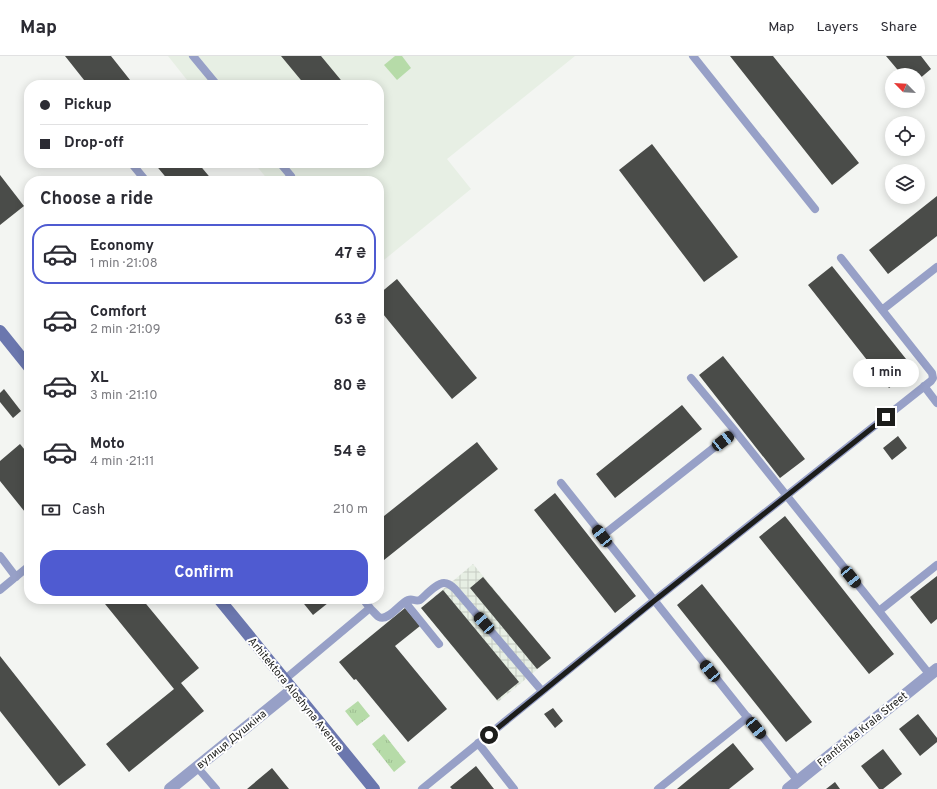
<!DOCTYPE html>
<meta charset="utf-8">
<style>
:root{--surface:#fff;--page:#f7f7f7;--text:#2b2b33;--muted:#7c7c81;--line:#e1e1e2;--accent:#4f5bd1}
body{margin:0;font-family:Overpass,sans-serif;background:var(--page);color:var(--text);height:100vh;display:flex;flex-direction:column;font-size:15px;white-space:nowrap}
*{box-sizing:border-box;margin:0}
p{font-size:13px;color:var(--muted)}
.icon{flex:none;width:22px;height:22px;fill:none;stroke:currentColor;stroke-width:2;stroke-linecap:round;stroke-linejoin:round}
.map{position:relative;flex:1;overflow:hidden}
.panel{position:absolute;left:24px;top:120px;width:360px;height:428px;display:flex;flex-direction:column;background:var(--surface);border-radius:16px;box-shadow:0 2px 10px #0003}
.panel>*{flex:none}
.hud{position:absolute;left:24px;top:24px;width:360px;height:88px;border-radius:16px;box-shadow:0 2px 10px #0003;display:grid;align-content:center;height:88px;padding:0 16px;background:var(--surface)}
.needle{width:26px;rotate:294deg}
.fabs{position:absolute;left:885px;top:12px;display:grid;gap:8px}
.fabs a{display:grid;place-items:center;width:40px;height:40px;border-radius:50%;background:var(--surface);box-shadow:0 2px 10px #0003;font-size:20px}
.end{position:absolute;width:18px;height:18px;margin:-9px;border:5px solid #1c1d1b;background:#fff;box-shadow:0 0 0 2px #fff}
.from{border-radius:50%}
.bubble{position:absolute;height:28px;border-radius:14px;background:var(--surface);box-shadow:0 2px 10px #0003;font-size:13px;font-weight:700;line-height:28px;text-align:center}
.car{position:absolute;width:12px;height:24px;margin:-12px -6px;border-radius:5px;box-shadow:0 0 3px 1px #0007;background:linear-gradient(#222 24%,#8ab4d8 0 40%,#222 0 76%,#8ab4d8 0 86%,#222 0)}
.hud b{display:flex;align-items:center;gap:14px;height:38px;font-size:15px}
.hud b+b{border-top:1px solid var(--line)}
.hud i{width:10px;height:10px;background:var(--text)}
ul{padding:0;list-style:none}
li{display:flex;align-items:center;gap:12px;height:60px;margin:0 8px 6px;padding:0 8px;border:2px solid transparent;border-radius:16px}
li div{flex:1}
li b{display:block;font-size:15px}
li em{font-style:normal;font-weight:700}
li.on{border-color:var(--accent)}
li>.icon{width:36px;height:36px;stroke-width:1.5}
h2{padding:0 16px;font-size:18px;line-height:48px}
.pay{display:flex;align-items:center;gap:10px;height:44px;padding:0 16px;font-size:15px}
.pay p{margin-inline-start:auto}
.cta{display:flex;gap:8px;margin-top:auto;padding:8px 16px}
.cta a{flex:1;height:46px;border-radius:16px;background:var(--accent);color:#fff;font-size:16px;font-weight:700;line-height:46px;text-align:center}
header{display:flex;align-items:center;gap:24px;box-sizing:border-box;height:56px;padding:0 20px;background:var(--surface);border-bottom:1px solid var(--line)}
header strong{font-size:19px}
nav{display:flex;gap:22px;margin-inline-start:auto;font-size:14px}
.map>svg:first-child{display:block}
.built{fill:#e7efe4}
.industrial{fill:url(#industrial-grid)}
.grass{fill:url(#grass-tufts)}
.green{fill:#b6dba8}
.building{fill:#4a4c49}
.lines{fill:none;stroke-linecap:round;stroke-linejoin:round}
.lane{stroke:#97a0c7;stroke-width:8}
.street{stroke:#97a0c7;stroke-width:12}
.secondary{stroke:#6b77ae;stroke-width:12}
.route{stroke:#1c1d1b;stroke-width:5}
.labels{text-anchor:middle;stroke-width:4;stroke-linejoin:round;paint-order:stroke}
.street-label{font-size:11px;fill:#1c1d1b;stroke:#fff}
</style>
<header>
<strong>Map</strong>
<nav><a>Map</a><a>Layers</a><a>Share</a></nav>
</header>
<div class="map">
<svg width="937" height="733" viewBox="0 0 937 733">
<defs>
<pattern id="industrial-grid" width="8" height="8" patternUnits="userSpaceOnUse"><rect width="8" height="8" fill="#e7efe4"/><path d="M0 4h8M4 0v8" fill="none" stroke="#c6ccc3"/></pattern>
<pattern id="grass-tufts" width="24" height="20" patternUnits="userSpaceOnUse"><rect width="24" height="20" fill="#b6dba8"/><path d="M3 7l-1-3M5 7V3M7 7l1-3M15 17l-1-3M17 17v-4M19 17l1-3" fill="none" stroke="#9cbc90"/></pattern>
</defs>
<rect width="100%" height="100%" fill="#f3f5f2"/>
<path class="built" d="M168,0h407l-128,103 24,30 -92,75v-83h-110l-15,-18h125v-78h-188z"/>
<path class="industrial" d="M473,508l78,94 -53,44 -77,-94z"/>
<path class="grass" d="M358,645l12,15 -13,10 -12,-15z
M384,678l22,28 -12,10 -22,-28z"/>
<path class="green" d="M395,0h7l9,12 -14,12 -13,-15z"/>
<path class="building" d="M65,0h46l23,29h-46z
M281,0h40l24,29h-40z
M730,0h43l86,107 -27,22z
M886,0h35l10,13 -13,11v-5h-16z
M652,88l86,113 -34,25 -85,-112z
M154,107h44l15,18h-44z
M0,119l24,31 -24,19z
M937,140v40l-49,38 -19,-24z
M832,210l82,103 -25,19 -81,-103z
M397,223l80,99 -25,21 -73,-90v-15z
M723,300l82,103 -25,19 -81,-103z
M4,333l17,22 -8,7 -13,-16v-9z
M682,349l20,24 -87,69 -19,-24z
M898,380l9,12 -15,12 -9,-12z
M477,386l21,27 -119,95v-44z
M20,388l9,11v62l-29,-36v-20z
M555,437l81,103 -21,17 -81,-103z
M785,460l109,138 -25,20 -110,-137z
M937,520v43l-6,5 -21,-27z
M483,521l68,81 -14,11 -67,-81z
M702,528l110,138 -26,20 -109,-137z
M443,534l76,92 -22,18 -76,-92z
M101,543h41l57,69 -18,15 23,28 -75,61 -23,-28 68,-55z
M300,543h33l-20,16z
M405,552l15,18 -25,20 52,63 -39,33 -52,-63 -2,1 -15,-18z
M0,600l86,109 -27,21 -59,-75z
M553,652l10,13 -8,7 -11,-14z
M918,658l19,24v4l-17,14 -21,-27z
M733,687l21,26 -25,20h-52z
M883,693l19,25 -19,15h-4l-18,-23z
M476,710l18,23h-42l-2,-2z
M272,712l17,21h-42z
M835,726l5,7h-14z"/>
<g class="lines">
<path class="lane" d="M193,0l24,29
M693,0l122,153
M280,107l11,13 -6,5
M132,108l14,17
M882,254l55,-43
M691,322l44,53 195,244
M924,330l13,17
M561,427l237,298
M602,480l133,-105
M0,500l16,21
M0,534l29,-24
M405,546l34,42
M370,552c3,3 6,7 9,9 9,5 21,-14 29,-17 5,-2 7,2 12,0 6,-5 17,-17 24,-17 5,0 8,3 11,6l87,102
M879,555l58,-46
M284,624l86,-72 -7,-9
M478,687l36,46
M197,711l19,22
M422,733l224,-182 285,-226 2,-3 -1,-5 -91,-115
M658,733l90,-72"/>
<path class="street" d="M170,733l122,-99
M788,733l149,-120"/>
<path class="secondary" d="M0,275l29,36
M219,543l155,190"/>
</g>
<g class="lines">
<path class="route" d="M489,679l165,-134 232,-184"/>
</g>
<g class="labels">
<g class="street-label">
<text transform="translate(296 638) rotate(51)" y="4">Arhitektora Aloshyna Avenue</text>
<text transform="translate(862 673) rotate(-39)" y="4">Frantishka Krala Street</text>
<text transform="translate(231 683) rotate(-39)" y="4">вулиця Душкіна</text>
</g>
</g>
</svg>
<div class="fabs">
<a><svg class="needle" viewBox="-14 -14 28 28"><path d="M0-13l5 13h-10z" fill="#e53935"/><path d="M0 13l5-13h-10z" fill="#7c7c81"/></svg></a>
<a><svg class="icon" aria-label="locate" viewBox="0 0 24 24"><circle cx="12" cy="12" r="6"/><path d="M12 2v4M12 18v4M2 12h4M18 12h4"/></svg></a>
<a><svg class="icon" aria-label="layers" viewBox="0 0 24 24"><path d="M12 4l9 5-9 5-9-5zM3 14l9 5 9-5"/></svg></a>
</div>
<i class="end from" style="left:489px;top:679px"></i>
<i class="end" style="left:886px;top:361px"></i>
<div class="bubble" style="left:853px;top:303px;width:66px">1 min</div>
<i class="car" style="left:723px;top:385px;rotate:52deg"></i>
<i class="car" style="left:602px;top:480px;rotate:322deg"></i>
<i class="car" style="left:851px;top:521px;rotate:141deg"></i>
<i class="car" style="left:484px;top:567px;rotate:319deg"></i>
<i class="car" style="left:710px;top:615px;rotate:321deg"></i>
<i class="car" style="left:756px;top:672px;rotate:141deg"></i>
<div class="hud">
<b><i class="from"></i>Pickup</b>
<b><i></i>Drop-off</b>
</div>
<section class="panel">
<h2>Choose a ride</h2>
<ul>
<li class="on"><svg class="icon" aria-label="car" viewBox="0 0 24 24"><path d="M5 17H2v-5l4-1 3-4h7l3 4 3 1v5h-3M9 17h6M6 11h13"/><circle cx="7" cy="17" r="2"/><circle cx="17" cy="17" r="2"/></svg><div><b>Economy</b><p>1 min · 21:08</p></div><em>47 ₴</em></li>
<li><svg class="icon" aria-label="car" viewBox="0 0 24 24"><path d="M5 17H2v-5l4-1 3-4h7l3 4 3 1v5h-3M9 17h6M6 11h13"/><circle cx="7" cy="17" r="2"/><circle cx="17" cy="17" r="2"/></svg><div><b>Comfort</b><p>2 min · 21:09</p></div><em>63 ₴</em></li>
<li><svg class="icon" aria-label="car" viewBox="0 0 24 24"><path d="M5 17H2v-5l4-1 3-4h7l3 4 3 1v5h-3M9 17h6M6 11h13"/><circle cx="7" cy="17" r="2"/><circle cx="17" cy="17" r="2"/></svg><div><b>XL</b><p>3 min · 21:10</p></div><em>80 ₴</em></li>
<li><svg class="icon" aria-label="car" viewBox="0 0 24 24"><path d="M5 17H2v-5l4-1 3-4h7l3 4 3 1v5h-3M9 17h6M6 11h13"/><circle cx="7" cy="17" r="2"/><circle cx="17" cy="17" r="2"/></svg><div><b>Moto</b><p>4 min · 21:11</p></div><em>54 ₴</em></li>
</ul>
<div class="pay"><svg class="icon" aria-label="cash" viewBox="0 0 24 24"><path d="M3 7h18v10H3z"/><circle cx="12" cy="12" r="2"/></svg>Cash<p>210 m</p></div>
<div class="cta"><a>Confirm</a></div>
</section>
</div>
